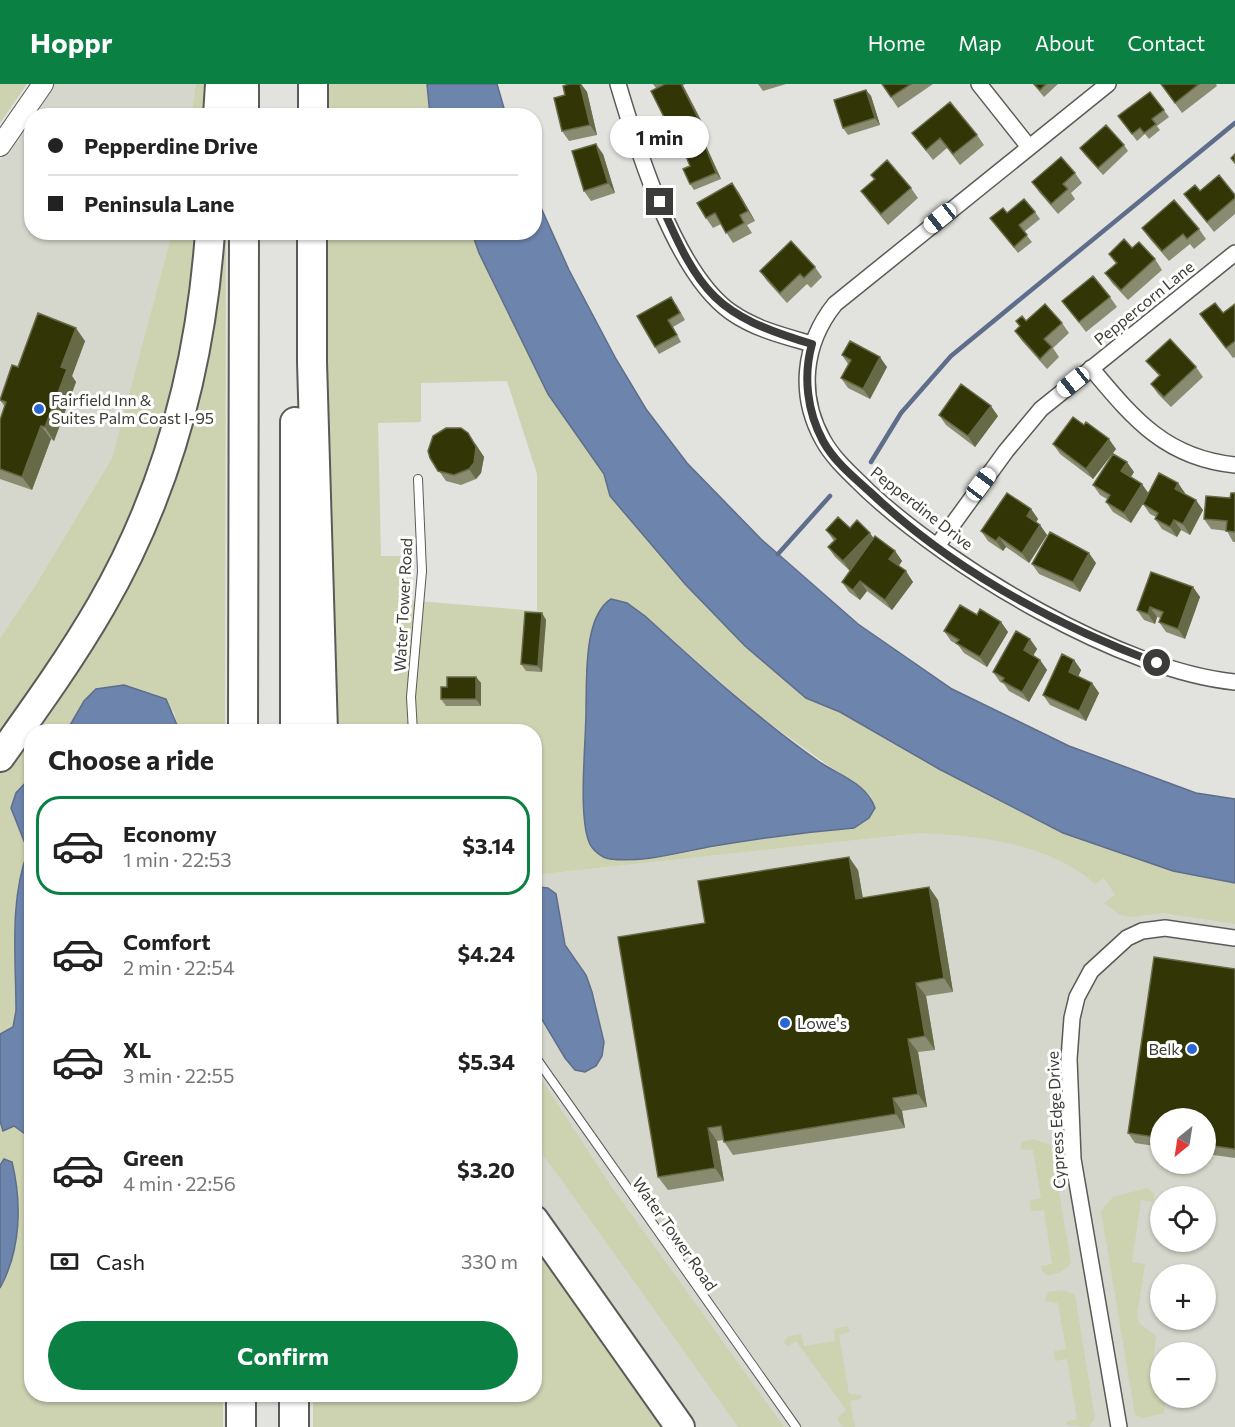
<!DOCTYPE html>
<meta charset="utf-8">
<style>
:root{--surface:#fff;--page:#f6f6f6;--text:#222;--muted:#767676;--line:#e0e0e0;--accent:#0b8043}
body{margin:0;font-family:Commissioner,sans-serif;background:var(--page);color:var(--text);height:100vh;display:flex;flex-direction:column;font-size:22px;white-space:nowrap}
*{box-sizing:border-box;margin:0}
p{font-size:20px;color:var(--muted)}
.icon{flex:none;width:33px;height:33px;fill:none;stroke:currentColor;stroke-width:2;stroke-linecap:round;stroke-linejoin:round}
.map{position:relative;flex:1;overflow:hidden}
.drawer{position:absolute;left:24px;top:640px;width:518px;height:678px;display:flex;flex-direction:column;background:var(--surface);border-radius:24px;box-shadow:0 2px 4px #0004}
.drawer>*{flex:none}
.hud{position:absolute;left:24px;top:24px;width:518px;height:132px;border-radius:24px;box-shadow:0 2px 4px #0004;display:grid;align-content:center;height:132px;padding:0 24px;background:var(--surface)}
.needle{width:39px;rotate:210deg}
.fabs{position:absolute;left:1150px;top:1024px;display:grid;gap:12px}
.fabs a{display:grid;place-items:center;width:66px;height:66px;border-radius:50%;background:var(--surface);box-shadow:0 2px 4px #0004;font-size:30px}
.end{position:absolute;width:27px;height:27px;margin:-14px;border:8px solid #3c3c3b;background:#fff;box-shadow:0 0 0 3px #fff}
.from{border-radius:50%}
.bubble{position:absolute;height:42px;border-radius:21px;background:var(--surface);box-shadow:0 2px 4px #0004;font-size:20px;font-weight:700;line-height:42px;text-align:center}
.car{position:absolute;width:18px;height:36px;margin:-18px -9px;border-radius:8px;box-shadow:0 0 4px 2px #0007;background:linear-gradient(#fff 24%,#345 0 40%,#fff 0 76%,#345 0 86%,#fff 0)}
.hud b{display:flex;align-items:center;gap:21px;height:57px;font-size:22px}
.hud b+b{border-top:2px solid var(--line)}
.hud i{width:15px;height:15px;background:var(--text)}
ul{padding:0;list-style:none}
li{display:flex;align-items:center;gap:18px;height:99px;margin:0 12px 9px;padding:0 12px;border:3px solid transparent;border-radius:24px}
li div{flex:1}
li b{display:block;font-size:22px}
li em{font-style:normal;font-weight:700}
li.current{border-color:var(--accent)}
li>.icon{width:54px;height:54px;stroke-width:1.5}
h2{padding:0 24px;font-size:27px;line-height:72px}
.pay{display:flex;align-items:center;gap:15px;height:66px;padding:0 24px;font-size:22px}
.pay p{margin-inline-start:auto}
.cta{display:flex;gap:12px;margin-top:auto;padding:12px 24px}
.cta a{flex:1;height:69px;border-radius:36px;background:var(--accent);color:#fff;font-size:24px;font-weight:700;line-height:69px;text-align:center}
header{display:flex;align-items:center;gap:36px;box-sizing:border-box;height:84px;padding:0 30px;background:var(--accent);color:#fff}
header strong{font-size:28px}
nav{display:flex;gap:33px;margin-inline-start:auto;font-size:21px}
.map>svg:first-child{display:block}
.built{fill:#d5d7cc;fill-rule:evenodd}
.green{fill:#cdd2b1;fill-rule:evenodd}
.water{fill:#6d84ac;stroke:#5e6e8a;stroke-width:1.5}
.lines{fill:none;stroke-linecap:round;stroke-linejoin:round}
.stream{stroke:#5e6e8a;stroke-width:4.5}
.service-casing{stroke:#5a5a57;stroke-width:10}
.minor-casing{stroke:#5a5a57;stroke-width:18}
.tertiary-casing{stroke:#5a5a57;stroke-width:22}
.motorway-casing{stroke:#5a5a57;stroke-width:32}
.service{stroke:#fff;stroke-width:8}
.minor{stroke:#fff;stroke-width:15}
.tertiary{stroke:#fff;stroke-width:20}
.motorway{stroke:#fff;stroke-width:28}
.wall{fill:#8a8c72}
.shaded-wall{fill:#676a47}
.building{fill:#323606;stroke:#676a47;stroke-width:1.5}
.route{stroke:#3c3c3b;stroke-width:8}
.poi-dot{fill:#2966d3;stroke:#fffffe;stroke-width:2}
.labels{text-anchor:middle;stroke-width:6;stroke-linejoin:round;paint-order:stroke}
.street-label{font-size:16px;fill:#3c3c3b;stroke:#fffffe}
.poi-label{font-size:16px;fill:#3c3c3b;stroke:#fffffe;text-anchor:start}
</style>
<header>
<strong>Hoppr</strong>
<nav><a>Home</a><a>Map</a><a>About</a><a>Contact</a></nav>
</header>
<div class="map">
<svg width="1235" height="1343" viewBox="0 0 1235 1343">
<rect width="100%" height="100%" fill="#e2e2df"/>
<path class="built" d="M51,0h145l-5,32h-159z
M32,32v116l140,1 -60,225 -77,128 -35,52v-478z
M950,691l113,58 110,38 62,12v544h-538l-163,-228v-324l387,-42zM1161,1035h45v45h-45zM1161,1113h45v45h-45zM1161,1191h45v45h-45zM1161,1269h45v45h-45z"/>
<path class="green" d="M0,0h27l-27,39z
M196,0h15l-2,31 -18,1z
M329,0h98l3,31 -102,1z
M172,149h29l-35,197 -53,134 -113,177v-103l35,-52 77,-128z
M216,149h10l-1,499h-51l3,-8 -3,-12 -20,-18 -22,-4 -48,11 -18,31h-34l-1,45 -4,3 -16,27 17,44c-20,50 -12,107 -12,160l-3,16 -13,7v-268l135,-214z
M328,149h144l76,161 56,80 6,22 196,202 34,14 99,57 124,64 110,38 62,12v41l-72,-11 -31,4 -12,-2 -16,-12 11,-8 -11,-17 -9,6c-47,-41 -115,-48 -174,-51l-387,42v-143h-203l-5,-340zM507,297l30,93v137l-131,-11 4,-44h-29l-3,-133 43,-1v-39zM645,532l117,102 109,78 -17,32c-38,3 -75,9 -113,14 -29,4 -120,28 -143,12 -24,-18 -10,-189 -6,-224z
M534,984l77,118 173,241h-46l-178,-249 -26,-35z
M0,1037l3,9 11,-4 17,12 1,257h191v32h-223v-139l6,-11 -2,-118 -4,6z
M1033,1055l18,6 20,118c-7,8 -14,12 -25,12l-5,-6v-3l11,-2 -8,-54 -13,1 -2,-10 12,-3 -8,-48 -13,-1 2,-7z
M1147,1104l8,6 -2,8 -12,-2 -9,62 13,2 -8,52 3,8 16,12 -4,36 9,14v12h5l-2,15 -21,5 -8,-3 -34,-204 12,-14z
M534,1151l133,192h-354v-32h221z
M1064,1206l11,5 20,124 -7,8 -22,-2v-3l11,-3 -10,-60 -12,2 -1,-10 12,-2 -8,-46 -13,-2 3,-9z
M847,1242l3,6 -11,3 10,59 13,1 -2,4 -10,2 5,26h-12l-6,-8 9,-9 -50,-69 -8,6 -4,-5 4,-6 13,-2 3,12 31,-5 -1,-12z"/>
<path class="water" d="M427,0h70l9,31h-76z
M534,108l35,78 47,89 30,50 41,54 74,76 97,85 94,65 117,57 127,47 39,6v84l-62,-12 -110,-38 -124,-64 -99,-57 -34,-14 -61,-52 -60,-62 -75,-88 -6,-22 -56,-80 -69,-141 -7,-20 62,-1z
M611,515l16,4 18,13c56,51 113,103 176,147 20,13 46,21 54,45l-6,10 -15,10c-47,4 -94,10 -140,18 -34,6 -70,17 -104,13 -8,-1 -18,-9 -21,-17 -11,-28 -3,-99 -3,-132 1,-31 -3,-93 25,-111z
M124,601l42,14 11,26 -3,7h-108l18,-31 12,-12z
M31,693v361l-17,-12 -11,5 -3,-10v-87l13,-7 3,-16c0,-53 -7,-110 12,-160l-17,-43 5,-15z
M538,803l10,1 8,6 9,51 21,30 6,17 12,50 -2,14 -6,10 -11,6 -10,-2 -10,-12 -31,-52v-117z
M4,1075l8,3c10,41 9,88 -12,126v-123z"/>
<g class="lines">
<path class="stream" d="M871,378l30,-49 50,-57 284,-233
M778,470l52,-58"/>
<g class="service-casing">
<path id="service" d="M413,648l-2,-35 11,-126 -4,-92
M534,971l262,372"/>
</g>
<g class="minor-casing">
<path id="minor" d="M618,0c19,64 57,189 113,228 24,17 53,24 81,32
M979,0l50,63
M1108,0l-273,220c-32,40 -37,91 -12,136 11,20 29,35 45,51 83,77 253,180 367,191
M1091,284c42,50 74,90 144,97
M937,462l69,-95 35,-42 194,-156
M1119,1343l-46,-268 -4,-100 3,-41 5,-21 14,-26 36,-33 15,-7 23,-3 70,10"/>
</g>
<g class="tertiary-casing">
<path id="tertiary" d="M0,62l43,-62"/>
</g>
<g class="motorway-casing">
<path id="motorway" d="M218,32l2,-32
M244,32v-32
M313,32v-32
M312,148v130l11,370
M243,648l1,-500
M295,648v-310
M0,673c35,-49 71,-99 101,-151 66,-114 100,-243 109,-374
M534,1136l146,207
M241,1343v-32
M294,1343v-32"/>
</g>
<use href="#service" class="service"/>
<use href="#minor" class="minor"/>
<use href="#tertiary" class="tertiary"/>
<use href="#motorway" class="motorway"/>
</g>
<path class="wall" d="M569,0h12l6,8 10,43 -28,6 -7,-10z
M653,0h33l-3,1 22,43 -27,13 -7,-10 -15,-43z
M758,0h28l-23,7z
M882,0h51l-35,24z
M1033,0h25l-14,13z
M1161,0h55l1,2 -35,27z
M866,6l5,6 9,29 -32,10 -5,-7z
M1150,8l19,25 -12,9 3,4 -11,9 -4,-5 -8,7 -19,-25z
M912,49l65,2 7,10 -24,20 -13,-17 -14,12z
M703,57l4,7 14,31 -27,11 -4,-6v-18z
M1124,61l4,6 -25,24 -18,-20 -5,-7z
M603,70l12,39 -24,8 -7,-10z
M1075,89l7,10 -11,10 4,6 -17,15 -19,-22 -7,-10z
M871,91l40,13 7,10 -30,27 -20,-24 -7,-10 13,-11z
M732,99l7,10 16,28 -8,4 5,8 -19,10 -12,-19 -8,4 -7,-10z
M1200,107l35,4v19l-21,18 -30,-38z
M1035,128l5,7 -16,13 8,10 -14,11 -28,-35 17,-5z
M1142,144l57,1 7,10 -12,10 -4,-5 -21,17 -20,-23z
M1132,164l23,11 7,11 -34,30 -16,-17 -7,-10 11,-9 -7,-10z
M815,183l7,10 -11,11 -4,-4 -20,19 -20,-22 -7,-10z
M1110,213l7,10 -31,25 -24,-31z
M676,220l9,16 -12,7 8,15 -22,12 -4,-7z
M1235,220v53l-2,1 -33,-44 23,-1z
M1016,237l46,2 7,10 -16,15 6,9 -12,12 -25,-28 -7,-10 5,-4z
M85,257l-13,35 4,6 -22,59 -3,-2 -19,51 -32,-11v-59l5,-13 -5,-7 18,-33z
M842,271l45,12 -17,32 -22,-11 -7,-10 7,-14z
M1146,277l50,6 7,10 -32,30 -13,-13 -7,-10 8,-8z
M939,331l59,1 -23,31 -29,-22z
M475,359l9,14 -3,16 -5,6 -15,6 -15,-4 -16,-23z
M1053,360l63,5 -23,30 -33,-25z
M1134,388l-3,5 17,16 30,-10 7,11 18,16 -13,25 -9,-5 -4,7 -15,-8 -7,-10 1,-2 -6,-3 -7,-10 -12,19 -18,-11 -7,-10 1,-3 -7,-4 -7,-10z
M1235,409v49h-2l-6,-11 -16,-2 -7,-10 26,-21z
M1031,425l7,10 -2,3 4,3 7,10 -18,28 -23,-16 -3,4 -15,-10 -7,-10z
M850,444l24,10 21,13 7,10 -3,5 14,16 -21,28 -25,-19 -7,9 -11,-8 -7,-10 8,-11 -15,-14 -7,-10 6,-6 -8,-11z
M1096,479l-16,29 -41,-18 -7,-10z
M1193,503l7,10 -15,42 -19,-7 -7,-10 2,-4 -4,-1 -2,7 -11,-4 -7,-10z
M542,529l4,7 -4,52 -16,-1 -5,-7z
M977,531l24,7 7,10 -21,35 -23,-14 -6,-8 -7,-4 -7,-10z
M1030,555l7,10 -4,6 7,5 7,10 -18,32 -20,-11 -5,-7 -4,-2 -7,-10z
M1074,576l7,10 -3,7 14,6 7,10 -13,28 -36,-16 -7,-10z
M476,593l5,6v23h-35l-5,-7 6,-12z
M858,786l5,28 75,2 15,92 -27,4 9,54 -17,2 9,55 -25,4 3,17 -172,27 -10,-15 -6,1 7,40 -56,9 -10,-13 47,-254z
M1235,885v189l-29,-4v-35h-45v28l-26,-4 -7,-10z"/>
<path class="shaded-wall" d="M580,0h1l6,8 10,43 -7,-10z
M681,0h1l2,4 21,40 -7,-10z
M866,6l5,6 9,29 -5,-7z
M703,57l4,7 14,31 -5,-6z
M596,60l7,10 12,39 -7,-10z
M732,99l7,10 16,28 -7,-10z
M76,244l9,13 -13,35 4,6 -22,59 -9,-14 16,-60z
M880,273l7,10 -17,32 -7,-10z
M991,322l7,10 -23,31 -7,-11z
M41,342l10,13 -19,51 -10,-13z
M468,349l16,24 -3,16 -5,6 -7,-10z
M1109,355l7,10 -23,30 -7,-10z
M1127,378l7,10 -6,9 -7,-10z
M1178,399l7,10 -3,6 -7,-10z
M1142,400l7,10 -18,29 -7,-10z
M1196,416l7,10 -13,25 -7,-11z
M1031,425l7,10 -4,7 -7,-10z
M1174,436l7,10 -4,7 -7,-10z
M1040,441l7,10 -18,28 -7,-10z
M870,449l7,10 -27,28 -7,-10z
M999,453l7,10 -3,4 -7,-10z
M895,467l7,10 -6,8 -7,-10z
M1089,469l7,10 -16,29 -7,-10z
M906,487l7,11 -21,28 -7,-10z
M860,497l7,10 -7,9 -7,-10z
M1193,503l7,10 -15,42 -7,-10z
M1150,523l7,10 -2,7 -7,-10z
M542,529l4,7 -4,52 -4,-6z
M1001,538l7,10 -21,35 -7,-10z
M1030,555l7,10 -6,11 -7,-10z
M1040,576l7,10 -18,32 -7,-10z
M1074,576l7,10 -5,12 -7,-10z
M476,593l5,6v23l-5,-7z
M1092,599l7,10 -13,28 -7,-10z
M849,773l9,13 7,42 -9,-13z
M929,803l9,13 15,92 -9,-14z
M916,899l10,13 9,54 -10,-14z
M908,955l10,13 9,55 -9,-13z
M893,1014l9,13 3,17 -9,-14z
M708,1044l9,13 7,40 -9,-13z"/>
<path class="building" d="M569,0h11l10,41 -28,6 -8,-33 11,-3 -2,-9z
M665,0h16l17,34 -27,13 -20,-40z
M882,0h29l-20,13z
M1034,0h12l-6,6z
M1161,0h38l-24,19z
M866,6l9,28 -32,10 -9,-28z
M1150,8l14,18 -12,9 4,5 -12,9 -4,-5 -8,6 -14,-18z
M950,18l27,33 -24,19 -13,-16 -14,12 -14,-17z
M1106,41l18,20 -26,23 -18,-20z
M703,57l13,32 -26,11 -7,-15 7,-3 -7,-17z
M596,60l12,39 -24,8 -12,-40z
M1235,70v9l-4,-5z
M1061,73l14,16 -12,11 5,5 -17,15 -19,-22z
M887,76l24,28 -30,26 -20,-23 14,-12 -4,-4z
M1219,91l16,20v3l-28,24 -23,-28 11,-9 5,6z
M732,99l16,28 -8,4 4,8 -18,10 -11,-20 -9,5 -9,-15z
M1024,115l11,13 -16,13 8,10 -13,12 -24,-29 13,-10 4,5z
M1174,116l25,29 -12,10 -4,-5 -21,17 -20,-23z
M1124,155l8,9 7,-6 16,17 -34,31 -16,-17 12,-10 -8,-9z
M791,157l24,26 -11,11 -4,-4 -20,19 -20,-22z
M1093,192l17,21 -31,25 -17,-21z
M671,213l9,16 -12,7 9,15 -22,12 -18,-31z
M1215,219l8,10 12,-9v37l-9,7 -26,-34z
M1045,220l17,19 -18,16 8,8 -12,12 -25,-28 5,-5 -4,-5 6,-5 4,5z
M38,229l38,15 -15,39 6,2 -22,58 -4,-1 -19,51 -22,-8v-49l6,-18 -6,-2 12,-35 6,2z
M1170,255l26,28 -32,30 -13,-13 9,-9 -14,-14z
M850,257l30,16 -17,32 -22,-11 10,-18 -9,-5z
M961,300l30,22 -23,30 -29,-21z
M1073,333l11,8 2,-3 23,17 -23,30 -33,-25z
M446,344h15l7,5 8,14 -2,16 -5,6 -15,6 -16,-4 -8,-13 -2,-7 5,-15z
M1113,370l14,8 -6,9 21,13 -18,29 -18,-11 4,-7 -17,-10z
M1159,389l19,10 -3,6 21,11 -13,24 -9,-4 -4,7 -15,-8 3,-6 -15,-9z
M1007,409l24,16 -4,7 13,9 -18,28 -23,-16 -3,4 -15,-10z
M1231,409h4v39l-9,-1 1,-10 -23,-2 2,-23 24,2z
M838,433l12,11 7,-8 13,13 -27,28 -15,-14 8,-8 -10,-9z
M1050,448l39,21 -16,29 -41,-18z
M875,452l20,15 -6,8 17,12 -21,29 -25,-19 -7,9 -11,-8z
M1151,488l42,15 -15,42 -19,-7 4,-10 -13,-5 -2,7 -11,-4z
M960,521l17,10 3,-6 21,13 -21,35 -24,-14 3,-3 -15,-9z
M525,528l17,1 -4,53 -17,-2z
M1016,547l14,8 -6,11 16,10 -18,32 -20,-11 2,-3 -11,-6z
M1062,570l12,6 -5,12 23,11 -13,28 -36,-16z
M447,593h29v22h-35v-12h6z
M849,773l7,42 73,-12 15,91 -28,5 9,53 -17,3 10,55 -25,4 3,16 -172,28 -3,-16 -13,2 7,40 -57,9 -40,-240 87,-14 -7,-42z
M1154,873l81,12v180l-29,-4v-26h-45v19l-33,-5z"/>
<g class="lines">
<path class="route" d="M660,118c40,92 55,113 152,142 -9,32 -5,67 11,97 11,20 29,35 46,50 81,77 184,133 288,172"/>
</g>
<g class="poi-dot">
<circle cx="39" cy="325" r="6"/>
<circle cx="785" cy="939" r="6"/>
<circle cx="1192" cy="965" r="6"/>
</g>
<g class="labels">
<g class="street-label">
<text transform="translate(1144 219) rotate(-39)" y="6">Peppercorn Lane</text>
<text transform="translate(922 424) rotate(38)" y="6">Pepperdine Drive</text>
<text transform="translate(403 521) rotate(-87)" y="6">Water Tower Road</text>
<text transform="translate(1056 1036) rotate(-93)" y="6">Cypress Edge Drive</text>
<text transform="translate(675 1150) rotate(55)" y="6">Water Tower Road</text>
</g>
<g class="poi-label">
<text x="51" y="322">Fairfield Inn &amp;<tspan x="51" dy="18">Suites Palm Coast I-95</tspan></text>
<text x="797" y="945">Lowe's</text>
<text x="1180" y="971" text-anchor="end">Belk</text>
</g>
</g>
</svg>
<div class="fabs">
<a><svg class="needle" viewBox="-14 -14 28 28"><path d="M0-13l5 13h-10z" fill="#e53935"/><path d="M0 13l5-13h-10z" fill="#767676"/></svg></a>
<a><svg class="icon" aria-label="locate" viewBox="0 0 24 24"><circle cx="12" cy="12" r="6"/><path d="M12 2v4M12 18v4M2 12h4M18 12h4"/></svg></a>
<a>+</a>
<a>−</a>
</div>
<i class="end from" style="left:1157px;top:579px"></i>
<i class="end" style="left:660px;top:118px"></i>
<div class="bubble" style="left:610px;top:32px;width:99px">1 min</div>
<i class="car" style="left:940px;top:134px;rotate:231deg"></i>
<i class="car" style="left:1073px;top:298px;rotate:231deg"></i>
<i class="car" style="left:981px;top:400px;rotate:37deg"></i>
<div class="hud">
<b><i class="from"></i>Pepperdine Drive</b>
<b><i></i>Peninsula Lane</b>
</div>
<section class="drawer">
<h2>Choose a ride</h2>
<ul>
<li class="current"><svg class="icon" aria-label="car" viewBox="0 0 24 24"><path d="M5 17H2v-5l4-1 3-4h7l3 4 3 1v5h-3M9 17h6M6 11h13"/><circle cx="7" cy="17" r="2"/><circle cx="17" cy="17" r="2"/></svg><div><b>Economy</b><p>1 min · 22:53</p></div><em>$3.14</em></li>
<li><svg class="icon" aria-label="car" viewBox="0 0 24 24"><path d="M5 17H2v-5l4-1 3-4h7l3 4 3 1v5h-3M9 17h6M6 11h13"/><circle cx="7" cy="17" r="2"/><circle cx="17" cy="17" r="2"/></svg><div><b>Comfort</b><p>2 min · 22:54</p></div><em>$4.24</em></li>
<li><svg class="icon" aria-label="car" viewBox="0 0 24 24"><path d="M5 17H2v-5l4-1 3-4h7l3 4 3 1v5h-3M9 17h6M6 11h13"/><circle cx="7" cy="17" r="2"/><circle cx="17" cy="17" r="2"/></svg><div><b>XL</b><p>3 min · 22:55</p></div><em>$5.34</em></li>
<li><svg class="icon" aria-label="car" viewBox="0 0 24 24"><path d="M5 17H2v-5l4-1 3-4h7l3 4 3 1v5h-3M9 17h6M6 11h13"/><circle cx="7" cy="17" r="2"/><circle cx="17" cy="17" r="2"/></svg><div><b>Green</b><p>4 min · 22:56</p></div><em>$3.20</em></li>
</ul>
<div class="pay"><svg class="icon" aria-label="cash" viewBox="0 0 24 24"><path d="M3 7h18v10H3z"/><circle cx="12" cy="12" r="2"/></svg>Cash<p>330 m</p></div>
<div class="cta"><a>Confirm</a></div>
</section>
</div>
